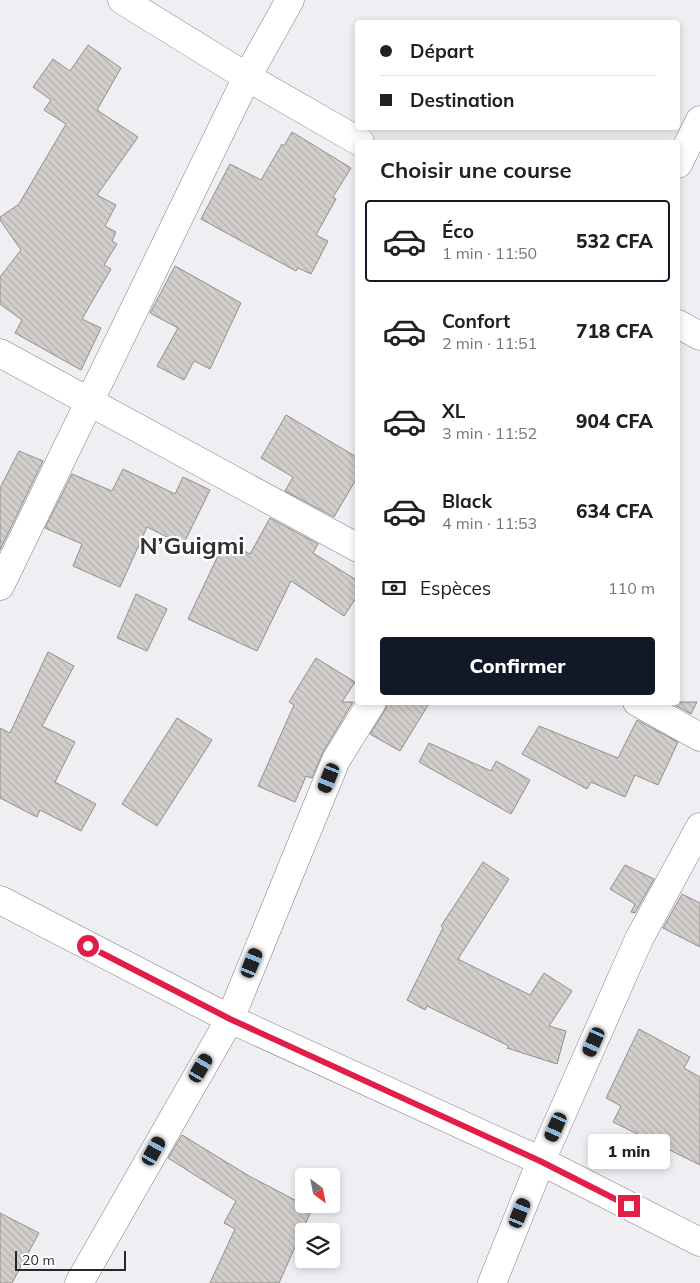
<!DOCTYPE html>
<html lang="fr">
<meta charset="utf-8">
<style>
:root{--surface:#fff;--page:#f6f6f6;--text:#202124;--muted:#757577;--line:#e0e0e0;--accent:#111827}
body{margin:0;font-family:Mulish,sans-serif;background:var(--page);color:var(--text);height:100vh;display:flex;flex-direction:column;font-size:19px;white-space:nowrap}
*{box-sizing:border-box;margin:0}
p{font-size:16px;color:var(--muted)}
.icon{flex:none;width:28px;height:28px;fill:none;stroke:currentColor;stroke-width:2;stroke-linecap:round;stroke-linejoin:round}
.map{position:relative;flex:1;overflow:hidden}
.drawer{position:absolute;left:355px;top:140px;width:325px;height:565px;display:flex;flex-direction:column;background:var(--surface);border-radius:5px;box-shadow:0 2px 8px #0003}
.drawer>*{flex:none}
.guide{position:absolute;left:355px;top:20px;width:325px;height:110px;border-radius:5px;box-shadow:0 2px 8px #0003;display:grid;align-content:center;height:110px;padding:0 25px;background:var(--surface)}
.needle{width:32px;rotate:148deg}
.tools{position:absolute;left:295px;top:1168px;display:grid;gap:10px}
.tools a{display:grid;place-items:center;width:45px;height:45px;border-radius:5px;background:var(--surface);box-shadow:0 2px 8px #0003;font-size:25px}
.scale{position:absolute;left:15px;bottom:12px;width:111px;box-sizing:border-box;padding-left:5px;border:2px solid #282729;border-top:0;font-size:14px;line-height:18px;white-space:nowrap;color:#282729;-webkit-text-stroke:4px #fff;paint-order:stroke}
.end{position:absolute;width:22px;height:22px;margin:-11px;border:6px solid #e11d48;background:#fff;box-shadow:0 0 0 2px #fff}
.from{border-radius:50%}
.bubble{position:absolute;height:35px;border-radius:5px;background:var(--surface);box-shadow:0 2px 8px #0003;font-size:16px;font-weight:800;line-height:35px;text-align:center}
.car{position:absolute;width:15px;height:30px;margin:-15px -8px;border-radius:6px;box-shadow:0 0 4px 1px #0007;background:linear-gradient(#222 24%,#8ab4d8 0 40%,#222 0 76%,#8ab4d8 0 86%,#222 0)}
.guide b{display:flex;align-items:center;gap:18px;height:48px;font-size:19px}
.guide b+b{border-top:1px solid var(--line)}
.guide i{width:12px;height:12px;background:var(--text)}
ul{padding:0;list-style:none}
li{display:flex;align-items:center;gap:15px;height:82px;margin:0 10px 8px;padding:0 15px;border:2px solid transparent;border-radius:5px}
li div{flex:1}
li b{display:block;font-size:19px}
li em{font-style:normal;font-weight:800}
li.on{border-color:var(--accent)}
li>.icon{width:45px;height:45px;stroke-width:1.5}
h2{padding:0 25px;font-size:22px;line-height:60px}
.pay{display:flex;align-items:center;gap:12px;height:55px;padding:0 25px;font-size:19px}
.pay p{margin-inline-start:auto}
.button{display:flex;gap:10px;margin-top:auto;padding:10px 25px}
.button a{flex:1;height:58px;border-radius:5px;background:var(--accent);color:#fff;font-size:20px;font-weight:800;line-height:58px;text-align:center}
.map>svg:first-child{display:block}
.building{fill:url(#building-back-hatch);stroke:#918e8b}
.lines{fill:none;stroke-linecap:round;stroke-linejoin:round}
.minor-casing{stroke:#807f83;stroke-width:29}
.tertiary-casing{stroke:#807f83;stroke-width:29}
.minor{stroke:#fff;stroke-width:28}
.tertiary{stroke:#fff;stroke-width:28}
.route{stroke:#e11d48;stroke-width:6}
.labels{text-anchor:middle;stroke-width:4.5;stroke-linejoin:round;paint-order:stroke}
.town-label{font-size:24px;font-weight:bold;fill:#313033;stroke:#fff}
</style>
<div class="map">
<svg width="700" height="1283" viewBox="0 0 700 1283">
<defs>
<pattern id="building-back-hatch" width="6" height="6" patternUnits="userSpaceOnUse" patternTransform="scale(1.25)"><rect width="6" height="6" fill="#d2cecb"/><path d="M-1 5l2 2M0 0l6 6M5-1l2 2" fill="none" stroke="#b4b1ae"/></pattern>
</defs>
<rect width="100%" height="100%" fill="#efeff3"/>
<path class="building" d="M88,45l33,23 -24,42 41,27 -41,58 19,10 -11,21 11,6 -4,9 5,3 -13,21 7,4 -29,50 19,9 -20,42 -66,-37 7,-13 -22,-16v-27l21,-27 -21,-30v-3l19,-13 47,-80 -22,-14 7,-10 -18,-13 20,-28 17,12z
M292,132l59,36 -18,29 3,2 -20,36 12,6 -17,33 -13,-6 -2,3 -95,-52 29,-55 31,16 21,-36 2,2z
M175,266l66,37 -31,66 -16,-8 -10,19 -27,-14 21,-38 -28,-15z
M286,415l72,43v18l-24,41 -49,-26 8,-14 -32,-19z
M19,451l24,10 -43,89v-62z
M123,469l52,25 8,-17 27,13 -27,55 -36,-18 -27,60 -47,-21 9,-22 -37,-16 27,-54 40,17z
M270,518l48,26 -5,9 45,28v14l-14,21 -53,-35 -34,70 -69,-32 37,-78 25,13z
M136,594l31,15 -20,42 -30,-13z
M48,652l26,14 -32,60 33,16 -20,40 41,22 -15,27 -41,-21 -3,7 -37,-19v-70l10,5z
M316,658l39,24 -13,20h11l-30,50 -11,26 -6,-2 -11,26 -37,-16 36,-81 -5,-3z
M388,702h42l-30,49 -30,-17 15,-24z
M670,702h27l-6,12z
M177,718l35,22 -55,86 -35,-22z
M637,720l41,22 -20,43 -23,-10 -10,22 -34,-15 -4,7 -65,-35 17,-28 79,32z
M429,743l62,28 5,-10 34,19 -19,34 -92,-52z
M483,862l26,17 -51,80 72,36 14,-22 28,18 -23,35 17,5 -9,33 -50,-16 2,-2 -82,-40 -2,4 -18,-10 36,-72 -2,-2z
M625,865l29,14 -19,34 -4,-1 4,-8 -25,-15z
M682,894l18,9v44l-37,-19z
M639,1029l51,28 -6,11 16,9v88l-87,-43 8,-16 -15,-8z
M182,1135l67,41 63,33 -33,74h-69l25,-54 -11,-6 12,-22 -68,-43z
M0,1213l39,20 -27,50h-12z"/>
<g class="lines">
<g class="minor-casing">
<path id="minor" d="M122,0l125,77 113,65
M678,164l22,-44
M678,324l22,12
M0,353l358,195
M0,586l247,-509 43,-77
M637,702l63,35
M79,1283l151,-264 106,-259 36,-58
M492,1283l49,-122 98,-222 61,-112"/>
</g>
<g class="tertiary-casing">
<path id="tertiary" d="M0,900l230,119 311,142 159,81"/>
</g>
<use href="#minor" class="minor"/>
<use href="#tertiary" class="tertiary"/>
</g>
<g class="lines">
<path class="route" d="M88,946l142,73 310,142 89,45"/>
</g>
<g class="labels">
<g class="town-label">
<text x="192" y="554">N’Guigmi</text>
</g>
</g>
</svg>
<div class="tools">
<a><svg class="needle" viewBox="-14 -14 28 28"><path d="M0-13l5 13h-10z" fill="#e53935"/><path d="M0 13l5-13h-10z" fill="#757577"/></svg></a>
<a><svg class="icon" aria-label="layers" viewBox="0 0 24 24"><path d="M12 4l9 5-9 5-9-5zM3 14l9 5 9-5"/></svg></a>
</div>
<div class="scale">20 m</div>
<i class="end from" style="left:88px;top:946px"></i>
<i class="end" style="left:629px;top:1206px"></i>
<div class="bubble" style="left:588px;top:1134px;width:82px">1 min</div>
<i class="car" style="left:329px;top:778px;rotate:202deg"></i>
<i class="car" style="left:252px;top:963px;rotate:22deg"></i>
<i class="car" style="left:594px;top:1042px;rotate:204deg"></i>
<i class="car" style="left:201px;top:1068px;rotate:30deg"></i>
<i class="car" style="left:556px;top:1127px;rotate:204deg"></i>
<i class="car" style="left:154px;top:1151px;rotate:29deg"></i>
<i class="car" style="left:520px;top:1213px;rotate:22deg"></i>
<div class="guide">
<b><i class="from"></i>Départ</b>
<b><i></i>Destination</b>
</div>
<section class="drawer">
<h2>Choisir une course</h2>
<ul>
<li class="on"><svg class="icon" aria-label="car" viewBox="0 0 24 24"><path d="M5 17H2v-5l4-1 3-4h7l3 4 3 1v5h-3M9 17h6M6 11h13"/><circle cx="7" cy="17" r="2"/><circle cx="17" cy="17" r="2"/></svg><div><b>Éco</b><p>1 min · 11:50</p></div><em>532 CFA</em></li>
<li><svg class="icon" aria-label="car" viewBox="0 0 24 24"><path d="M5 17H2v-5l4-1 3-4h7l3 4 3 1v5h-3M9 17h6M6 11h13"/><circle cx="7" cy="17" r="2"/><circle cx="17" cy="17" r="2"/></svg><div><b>Confort</b><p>2 min · 11:51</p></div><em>718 CFA</em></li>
<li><svg class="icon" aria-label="car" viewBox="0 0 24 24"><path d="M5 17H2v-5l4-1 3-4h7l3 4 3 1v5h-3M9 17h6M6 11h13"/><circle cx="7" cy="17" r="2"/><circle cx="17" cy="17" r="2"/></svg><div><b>XL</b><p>3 min · 11:52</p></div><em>904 CFA</em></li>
<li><svg class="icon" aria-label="car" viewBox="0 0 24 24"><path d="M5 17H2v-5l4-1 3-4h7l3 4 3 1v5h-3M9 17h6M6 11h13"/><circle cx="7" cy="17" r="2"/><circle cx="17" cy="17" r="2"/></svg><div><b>Black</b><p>4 min · 11:53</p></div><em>634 CFA</em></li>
</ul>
<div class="pay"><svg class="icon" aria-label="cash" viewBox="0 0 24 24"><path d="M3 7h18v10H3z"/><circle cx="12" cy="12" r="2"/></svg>Espèces<p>110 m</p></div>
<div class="button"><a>Confirmer</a></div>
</section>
</div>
